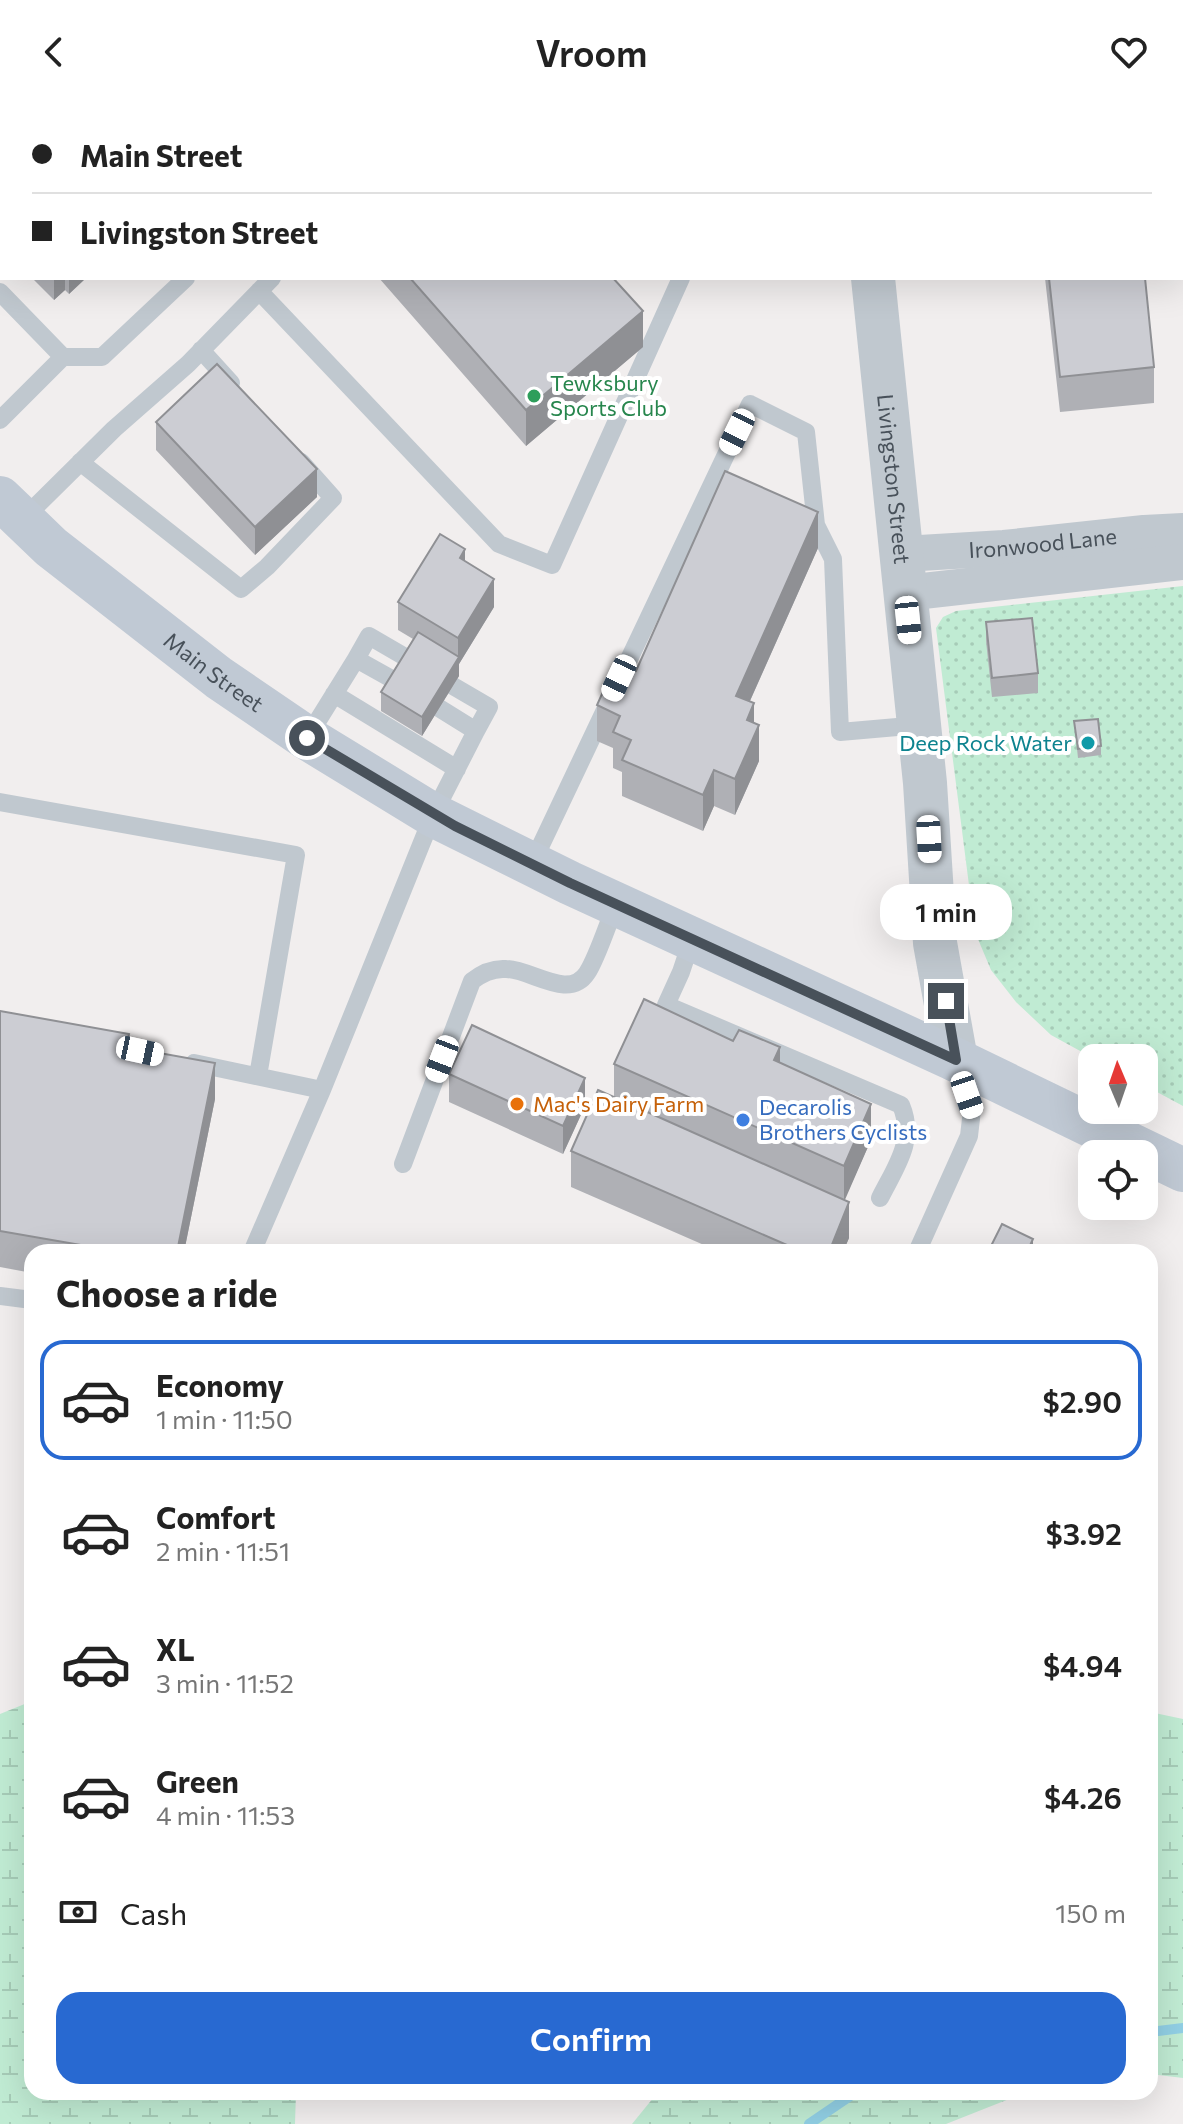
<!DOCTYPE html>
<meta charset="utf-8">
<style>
:root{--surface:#fff;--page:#f6f6f6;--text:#222;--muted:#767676;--line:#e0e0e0;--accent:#2869d1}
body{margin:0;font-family:Commissioner,sans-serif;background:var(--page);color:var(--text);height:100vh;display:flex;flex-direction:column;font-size:30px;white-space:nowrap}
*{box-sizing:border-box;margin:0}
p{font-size:26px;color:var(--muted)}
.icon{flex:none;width:44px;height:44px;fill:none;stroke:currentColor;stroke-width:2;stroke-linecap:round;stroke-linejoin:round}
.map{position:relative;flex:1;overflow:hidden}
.drawer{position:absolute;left:24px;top:1140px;width:1134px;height:856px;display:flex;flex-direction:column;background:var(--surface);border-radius:24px;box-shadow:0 8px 32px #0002}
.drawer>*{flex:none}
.guide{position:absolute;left:0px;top:0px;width:1184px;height:176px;box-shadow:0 8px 32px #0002;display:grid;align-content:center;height:176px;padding:0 32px;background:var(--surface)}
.needle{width:52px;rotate:358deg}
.fabs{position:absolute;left:1078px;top:940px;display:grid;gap:16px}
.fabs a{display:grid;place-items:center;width:80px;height:80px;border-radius:16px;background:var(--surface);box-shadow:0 8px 32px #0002;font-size:40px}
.end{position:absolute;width:36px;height:36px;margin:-18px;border:10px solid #48515a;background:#fff;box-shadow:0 0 0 4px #fff}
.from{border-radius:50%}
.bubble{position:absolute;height:56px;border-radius:24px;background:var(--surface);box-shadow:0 8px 32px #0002;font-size:26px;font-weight:600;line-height:56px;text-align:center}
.car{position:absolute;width:24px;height:48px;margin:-24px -12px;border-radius:10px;box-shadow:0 0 6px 2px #0007;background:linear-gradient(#fff 24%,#345 0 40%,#fff 0 76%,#345 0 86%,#fff 0)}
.guide b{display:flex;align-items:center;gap:28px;height:76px;font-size:30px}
.guide b+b{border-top:2px solid var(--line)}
.guide i{width:20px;height:20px;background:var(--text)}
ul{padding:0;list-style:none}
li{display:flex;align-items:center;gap:24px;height:120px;margin:0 16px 12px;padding:0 16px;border:4px solid transparent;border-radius:24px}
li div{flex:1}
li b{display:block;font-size:30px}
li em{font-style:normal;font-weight:600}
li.current{border-color:var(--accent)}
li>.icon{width:72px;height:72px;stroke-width:1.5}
h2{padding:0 32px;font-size:36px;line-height:96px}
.pay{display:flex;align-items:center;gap:20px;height:88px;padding:0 32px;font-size:30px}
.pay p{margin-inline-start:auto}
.action{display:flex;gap:16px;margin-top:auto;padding:16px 32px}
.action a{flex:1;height:92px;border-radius:24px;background:var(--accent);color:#fff;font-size:32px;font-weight:600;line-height:92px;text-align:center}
header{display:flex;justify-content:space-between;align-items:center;height:104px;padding:0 32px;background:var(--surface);font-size:36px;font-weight:600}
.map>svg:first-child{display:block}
.grass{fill:url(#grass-dots)}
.wetland{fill:url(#wetland-marsh)}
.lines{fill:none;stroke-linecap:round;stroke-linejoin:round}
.stream{stroke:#91cfe4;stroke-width:10}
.service{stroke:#c0c8cf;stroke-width:18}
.minor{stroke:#c0c8cf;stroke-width:36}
.tertiary{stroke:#c0c8cf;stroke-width:44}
.secondary{stroke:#c0c9d4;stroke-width:44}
.wall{fill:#afb0b5}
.shaded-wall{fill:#8f9094}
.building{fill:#cccdd3;stroke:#8f9094;stroke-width:2}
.route{stroke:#48515a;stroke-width:10}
.leisure-dot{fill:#2e9e5b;stroke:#fff;stroke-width:3}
.culture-dot{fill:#0f9aa8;stroke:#fff;stroke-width:3}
.food-dot{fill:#e8710a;stroke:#fff;stroke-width:3}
.shop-dot{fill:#3f7fe0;stroke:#fff;stroke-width:3}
.labels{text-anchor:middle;stroke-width:8;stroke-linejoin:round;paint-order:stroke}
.leisure-label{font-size:22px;fill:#27864d;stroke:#fff;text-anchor:start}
.street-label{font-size:22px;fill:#48515a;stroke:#fff}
.culture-label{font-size:22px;fill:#0d838f;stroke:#fff;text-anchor:end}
.food-label{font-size:22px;fill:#c56008;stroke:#fff;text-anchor:start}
.shop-label{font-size:22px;fill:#366cbe;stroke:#fff;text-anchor:start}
</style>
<header><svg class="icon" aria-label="back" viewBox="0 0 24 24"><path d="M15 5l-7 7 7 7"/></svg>Vroom<svg class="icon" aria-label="heart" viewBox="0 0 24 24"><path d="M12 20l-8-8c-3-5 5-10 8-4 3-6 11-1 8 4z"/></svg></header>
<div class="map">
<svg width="1183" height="2020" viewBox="0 0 1183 2020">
<defs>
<pattern id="grass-dots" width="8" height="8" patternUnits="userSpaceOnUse" patternTransform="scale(2)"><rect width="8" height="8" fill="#c0ebd3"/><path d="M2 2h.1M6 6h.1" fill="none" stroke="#a6cbb7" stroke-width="1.8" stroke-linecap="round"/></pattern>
<pattern id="wetland-marsh" width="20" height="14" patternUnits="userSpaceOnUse" patternTransform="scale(2)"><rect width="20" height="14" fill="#c0ebd3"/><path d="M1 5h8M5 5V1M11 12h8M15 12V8" fill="none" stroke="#a6cbb7"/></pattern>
</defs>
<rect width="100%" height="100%" fill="#f1eeee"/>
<path class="grass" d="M1183,482v520l-39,-21v-27h-51l-42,-23 -35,-33 -25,-32 -16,-38 -39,-304 7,-11 13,-6z"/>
<path class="wetland" d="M32,1597v391h264l-1,32h-295v-410z
M1150,1608l33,7v359l-33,-4z
M658,1988h369l-81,32h-314z"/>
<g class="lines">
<path class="stream" d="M1150,1928l33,-4
M809,2020l47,-32"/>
<path class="service" d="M224,0l4,2
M745,0l2,2
M30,2l2,-2
M138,2l2,-2
M472,2l2,-2
M0,33l2,-2
M0,134l2,-2
M259,187l240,253 53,21 129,-287
M0,188l63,65h39l84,-79
M201,246l30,33
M0,316l63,-63
M80,358l161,127 26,-22 66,-69 -32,-36
M23,415l91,-90 74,-65 84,-86
M356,555l13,-23 43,25
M453,582l36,21 -13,24
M334,590l123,75
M307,634l49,-79 43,24
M0,698l296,53 -38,221
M532,760l218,-460 56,28 10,93 17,34 7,173 80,-7
M692,835l-11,33 -15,33 235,100c15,36 -5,61 -21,93
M194,959l128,27
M403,1060l69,-183c10,-8 21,-13 34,-12 25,0 63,32 81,4 10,-15 21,-50 29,-69
M252,1148l70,-162 111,-275 43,-84 -37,-23
M917,1148l52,-116 3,-26 -14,-42
M0,1192l32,4"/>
<g class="minor">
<path id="s1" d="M903,450l101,-6 140,-15 39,-2"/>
<path d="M905,489l278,-31"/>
</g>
<g class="tertiary">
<path d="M857,0v2"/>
<path id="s2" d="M873,174l52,505 10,160 21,117"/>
</g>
<path class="secondary" id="s3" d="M0,394l51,49 168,131 88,60 126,77 137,68 386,177 227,110"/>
</g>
<path class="wall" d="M1182,41h1v76l-1,-7z
M32,174h54l-17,16 -4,-4 -11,10z
M379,174h234l30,69 -117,99z
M1045,174h100l9,89v36l-94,9z
M156,318l161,75 -62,58 -99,-105z
M818,444l-68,153 9,60 -24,54 -21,-9 -11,25 -81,-35v-24l-9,-4v-20l-16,-7v-36l39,-34z
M465,457l29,46 -35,57v12l-37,60 -41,-25v-19l32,-53 -15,-9v-28z
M986,518l52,51v20l-46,4 -6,-56z
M1074,617l27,25v9l-23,3z
M0,907l129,36 86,52 -31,153h-152v21l-32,-6z
M780,959l91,77 -27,60 5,38 -6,14h-123l-149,-65v-36l43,-54v-33z
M449,970l136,32 -22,48 -114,-52z"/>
<path class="shaded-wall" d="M54,174h11v12l-11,10z
M69,174h17l-17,16z
M643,207v36l-117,99v-36z
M317,365v28l-62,58v-28z
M818,408v36l-82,184v-36z
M465,445v28l-5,-19z
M494,475v28l-35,57v12l-37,60v-19l36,-58v-21z
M754,599v33l5,-11v36l-24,54v-36l12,-59z
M714,666v36l-11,25v-36z
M780,943v36l-6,-23z
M215,959v36l-31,153h-7z
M585,974v28l-22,48v-28z
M871,1000v36l-27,62v-36z
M849,1098v36l-6,14h-14z
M1033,1135v13h-6z"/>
<path class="building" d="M1030,0h96v2h-95z
M1182,41h1v48l-1,-7z
M410,174h203l30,33 -117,99z
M1049,174h96l9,89 -94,10z
M217,260l100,105 -62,58 -99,-105z
M725,367l93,41 -82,184 18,7 -7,17 12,5 -24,54 -21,-9 -11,25 -81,-35 9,-20 -18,-8 7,-16 -23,-11 19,-42 20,8z
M440,430l25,15 -5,9 34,21 -36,59 -60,-36z
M1032,514l6,55 -46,5 -6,-56z
M418,528l41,25 -37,60 -41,-25z
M1098,615l3,27 -23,3 -4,-28z
M644,895l89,42 6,-11 41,17 -6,13 97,44 -27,62 -230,-102z
M0,907l129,23 -3,13 89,16 -38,189h-56l-121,-21z
M472,921l113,53 -22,48 -114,-52z
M598,986l251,112 -20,50h-26l-232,-101z
M1002,1120l31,15 -6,13h-39z"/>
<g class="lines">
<path class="route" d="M307,634l148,88 115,57 386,177 -10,-59"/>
</g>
<circle class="leisure-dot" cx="534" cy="292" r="8"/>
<circle class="culture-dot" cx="1088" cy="639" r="8"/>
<circle class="food-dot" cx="517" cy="1000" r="8"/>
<circle class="shop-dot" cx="743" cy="1016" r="8"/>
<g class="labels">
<g class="leisure-label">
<text x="550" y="287">Tewksbury<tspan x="550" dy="25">Sports Club</tspan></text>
</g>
<g class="street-label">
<text dy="8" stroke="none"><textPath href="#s2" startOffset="202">Livingston Street</textPath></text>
<text dy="8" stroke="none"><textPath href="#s1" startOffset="140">Ironwood Lane</textPath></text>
<text dy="8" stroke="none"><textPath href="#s3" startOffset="276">Main Street</textPath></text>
</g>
<g class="culture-label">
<text x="1072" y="647">Deep Rock Water</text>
</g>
<g class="food-label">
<text x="533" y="1008">Mac's Dairy Farm</text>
</g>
<g class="shop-label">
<text x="759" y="1011">Decarolis<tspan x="759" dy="25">Brothers Cyclists</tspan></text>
</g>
</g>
</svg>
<div class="fabs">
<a><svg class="needle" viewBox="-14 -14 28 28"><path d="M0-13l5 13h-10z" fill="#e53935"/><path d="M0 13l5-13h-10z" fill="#767676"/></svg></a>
<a><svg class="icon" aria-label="locate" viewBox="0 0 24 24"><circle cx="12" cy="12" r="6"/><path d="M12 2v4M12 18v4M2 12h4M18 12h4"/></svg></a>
</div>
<i class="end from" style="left:307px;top:634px"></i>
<i class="end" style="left:946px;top:897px"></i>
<div class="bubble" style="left:880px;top:780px;width:132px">1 min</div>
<i class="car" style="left:737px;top:328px;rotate:206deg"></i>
<i class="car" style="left:908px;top:516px;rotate:174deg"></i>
<i class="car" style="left:619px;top:574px;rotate:205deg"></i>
<i class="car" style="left:929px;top:735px;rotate:177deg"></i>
<i class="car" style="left:140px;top:947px;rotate:102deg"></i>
<i class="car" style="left:442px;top:955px;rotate:201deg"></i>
<i class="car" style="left:967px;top:991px;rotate:161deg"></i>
<div class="guide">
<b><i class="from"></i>Main Street</b>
<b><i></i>Livingston Street</b>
</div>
<section class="drawer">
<h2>Choose a ride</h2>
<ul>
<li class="current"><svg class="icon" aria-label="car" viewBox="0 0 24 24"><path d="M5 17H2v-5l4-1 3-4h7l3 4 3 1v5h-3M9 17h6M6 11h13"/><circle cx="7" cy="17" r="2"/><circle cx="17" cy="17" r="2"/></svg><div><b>Economy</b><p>1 min · 11:50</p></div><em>$2.90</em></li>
<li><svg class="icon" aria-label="car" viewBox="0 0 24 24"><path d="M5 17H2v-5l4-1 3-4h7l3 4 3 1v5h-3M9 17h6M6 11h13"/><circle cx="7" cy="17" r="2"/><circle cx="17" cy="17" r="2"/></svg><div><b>Comfort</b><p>2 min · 11:51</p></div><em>$3.92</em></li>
<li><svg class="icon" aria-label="car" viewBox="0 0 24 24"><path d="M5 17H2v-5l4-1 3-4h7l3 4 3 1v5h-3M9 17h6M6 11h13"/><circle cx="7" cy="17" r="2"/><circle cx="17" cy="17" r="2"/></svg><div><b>XL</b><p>3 min · 11:52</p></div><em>$4.94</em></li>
<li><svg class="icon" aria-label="car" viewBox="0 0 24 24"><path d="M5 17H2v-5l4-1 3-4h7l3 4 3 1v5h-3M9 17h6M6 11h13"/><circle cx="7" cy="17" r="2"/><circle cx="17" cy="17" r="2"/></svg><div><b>Green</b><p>4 min · 11:53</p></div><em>$4.26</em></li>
</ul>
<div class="pay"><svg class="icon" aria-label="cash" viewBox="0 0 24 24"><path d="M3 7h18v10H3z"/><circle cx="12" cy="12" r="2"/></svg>Cash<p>150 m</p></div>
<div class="action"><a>Confirm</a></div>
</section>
</div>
